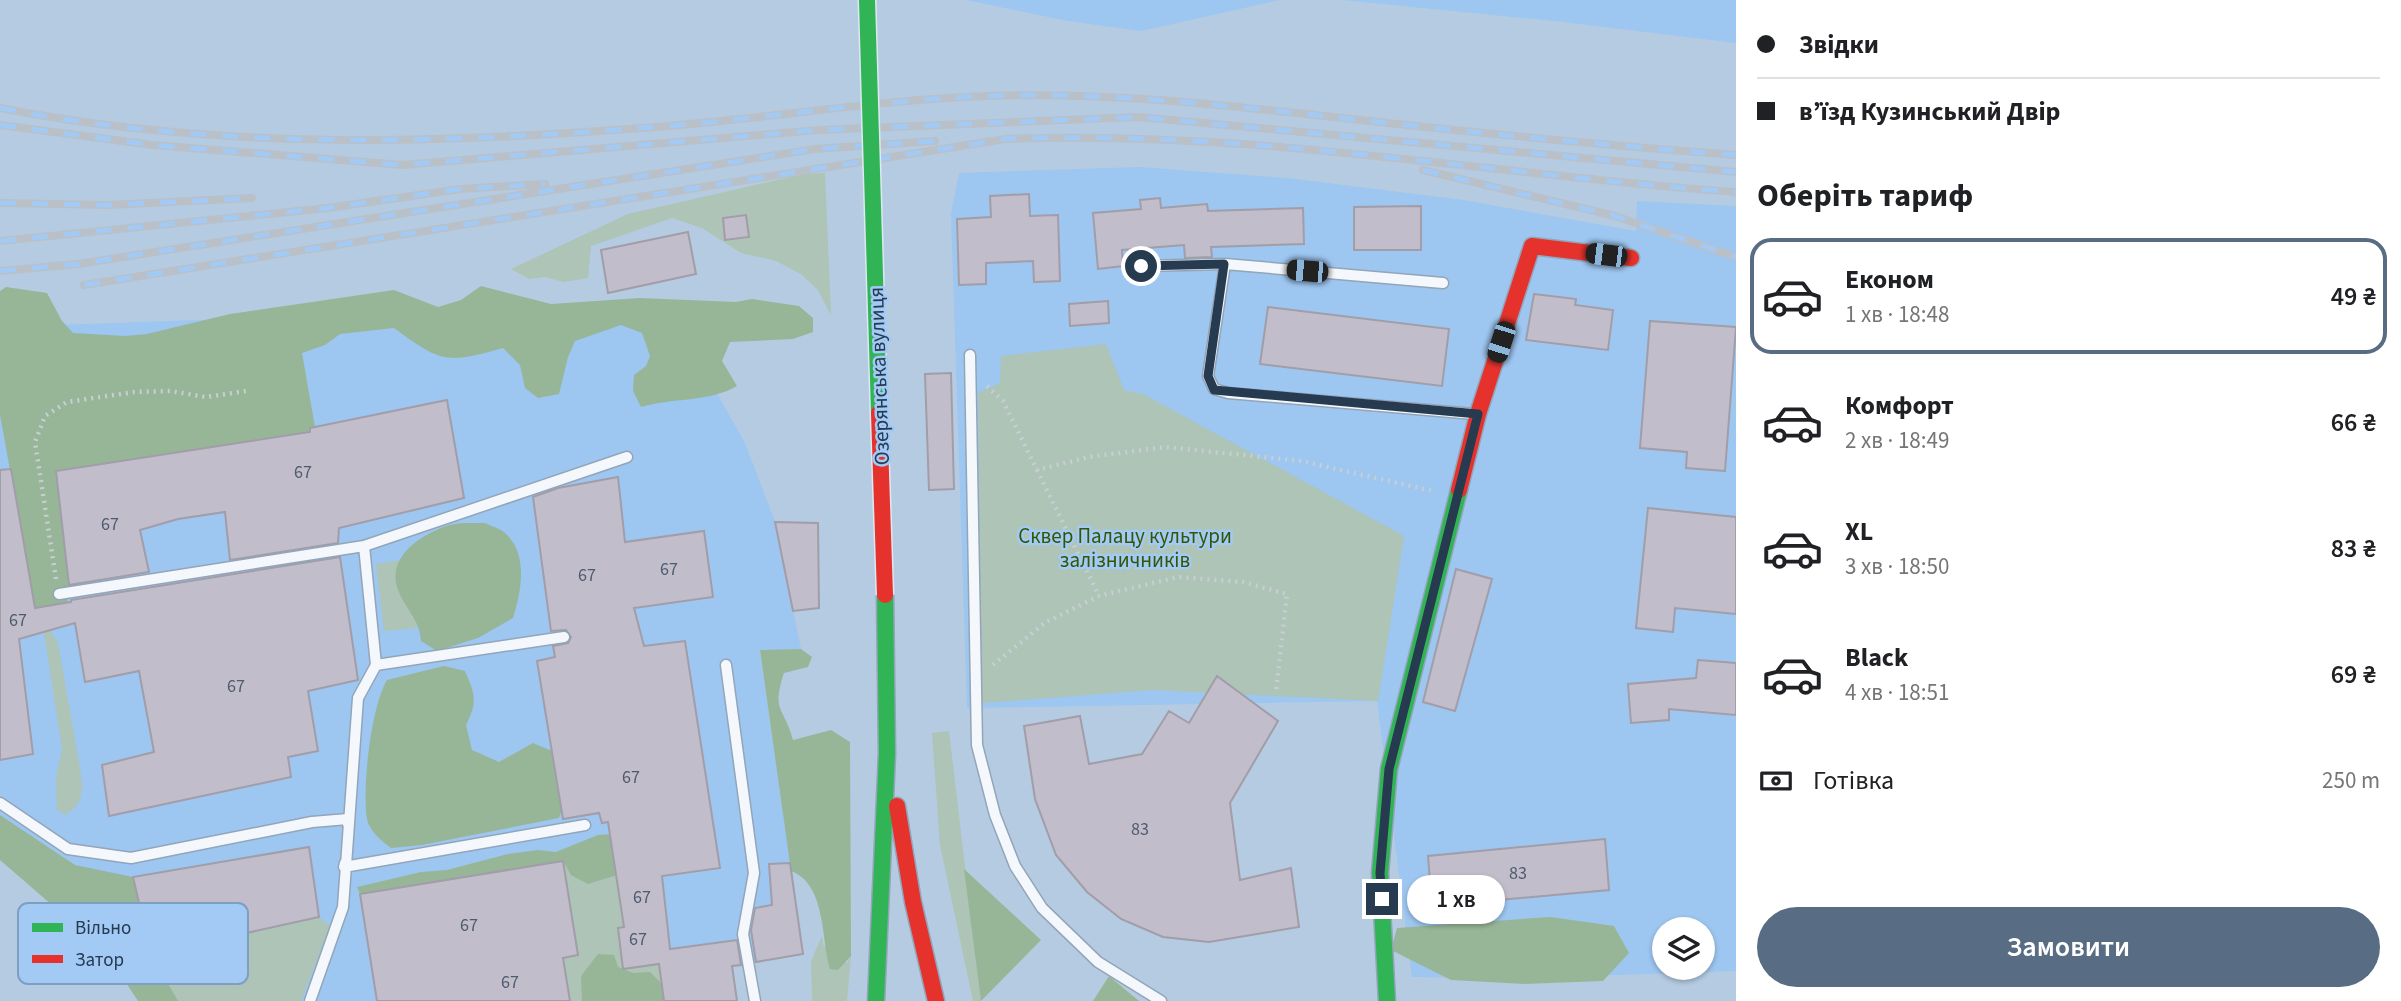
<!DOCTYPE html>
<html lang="uk">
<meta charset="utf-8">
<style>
:root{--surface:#fff;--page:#f6f6f6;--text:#202124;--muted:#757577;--line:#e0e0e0;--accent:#586d83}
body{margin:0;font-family:"Source Sans 3",sans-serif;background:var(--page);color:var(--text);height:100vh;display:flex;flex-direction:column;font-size:26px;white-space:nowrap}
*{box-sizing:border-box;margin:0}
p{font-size:23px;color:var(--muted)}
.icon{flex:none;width:38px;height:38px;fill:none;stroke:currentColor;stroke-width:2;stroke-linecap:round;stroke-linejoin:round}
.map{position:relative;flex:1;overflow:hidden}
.sheet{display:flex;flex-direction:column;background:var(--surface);width:665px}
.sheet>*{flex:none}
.top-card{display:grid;align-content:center;height:154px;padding:0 21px;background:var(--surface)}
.buttons{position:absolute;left:1652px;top:917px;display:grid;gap:14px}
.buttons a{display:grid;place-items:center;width:63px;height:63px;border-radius:50%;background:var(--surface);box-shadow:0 2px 5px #0004;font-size:35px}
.end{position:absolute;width:32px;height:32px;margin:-16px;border:9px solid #263a50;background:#fff;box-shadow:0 0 0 4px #fff}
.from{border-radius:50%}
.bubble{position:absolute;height:49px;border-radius:24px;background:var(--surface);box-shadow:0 2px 5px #0004;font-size:23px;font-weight:600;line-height:49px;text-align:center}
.car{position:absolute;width:21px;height:42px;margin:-21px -10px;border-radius:9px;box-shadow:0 0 5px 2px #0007;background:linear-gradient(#222 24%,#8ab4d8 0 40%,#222 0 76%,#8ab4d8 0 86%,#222 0)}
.top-card b{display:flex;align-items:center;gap:24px;height:66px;font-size:26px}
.top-card b+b{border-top:2px solid var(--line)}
.top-card i{width:18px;height:18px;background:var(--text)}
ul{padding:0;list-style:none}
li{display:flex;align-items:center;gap:21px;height:116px;margin:0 14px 10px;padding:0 7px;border:4px solid transparent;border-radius:21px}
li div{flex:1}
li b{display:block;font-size:26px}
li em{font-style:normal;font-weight:600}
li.current{border-color:var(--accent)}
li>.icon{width:63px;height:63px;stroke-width:1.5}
h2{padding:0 21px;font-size:32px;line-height:84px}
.pay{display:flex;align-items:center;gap:18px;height:77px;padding:0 21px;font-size:26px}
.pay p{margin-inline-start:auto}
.primary-button{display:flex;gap:14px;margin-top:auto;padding:14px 21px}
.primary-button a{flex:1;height:80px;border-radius:42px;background:var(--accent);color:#fff;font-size:28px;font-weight:600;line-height:80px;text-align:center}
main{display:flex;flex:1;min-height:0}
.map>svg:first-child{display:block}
.built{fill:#9dc6f0;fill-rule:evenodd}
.green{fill:#adc4b6}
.forest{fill:#97b697}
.building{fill:#c2bdca;stroke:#a19da9;stroke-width:2}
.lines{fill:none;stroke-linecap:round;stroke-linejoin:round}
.lane-casing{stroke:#92a5b9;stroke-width:13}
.fast-casing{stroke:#92a5b9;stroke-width:19}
.jam-casing{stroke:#92a5b9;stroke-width:19}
.path{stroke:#c7ced5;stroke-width:4.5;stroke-dasharray:2 5;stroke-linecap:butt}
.lane{stroke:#f4f7fb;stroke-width:10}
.fast{stroke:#30b455;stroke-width:16}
.jam{stroke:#e5322d;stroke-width:16}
.rail-casing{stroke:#bac0c7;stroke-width:8}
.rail{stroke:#a2caf5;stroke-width:5;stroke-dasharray:16;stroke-linecap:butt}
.fast-bridge-casing{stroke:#dee8f2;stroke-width:19;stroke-linecap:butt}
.jam-bridge-casing{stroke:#dee8f2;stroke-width:19;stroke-linecap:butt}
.fast-bridge{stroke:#30b455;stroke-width:16}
.jam-bridge{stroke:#e5322d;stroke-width:16}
.route{stroke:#263a50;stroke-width:9}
.labels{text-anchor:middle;stroke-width:5;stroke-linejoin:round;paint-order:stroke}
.number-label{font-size:18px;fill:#4d5b6e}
.street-label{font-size:21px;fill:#263a50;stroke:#a2caf5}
.park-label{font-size:21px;fill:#345600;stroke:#a2caf5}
.key{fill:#a2caf5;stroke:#7d9fc4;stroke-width:2}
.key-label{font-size:19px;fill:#263a50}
</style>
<main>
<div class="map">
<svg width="1736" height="1001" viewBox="0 0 1736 1001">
<rect width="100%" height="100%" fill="#b5cbe2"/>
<path class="built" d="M966,0h314l-139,31 -73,-10z
M1342,0h394v43l-181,-22z
M1139,167l148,11 176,22 173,31 1,-30 99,5v765l-212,7 -112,-1 -35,-276 -410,7 -16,-494 8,-41zM1664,929h39v39h-39z
M651,304l58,75 36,64 30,79 26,127 -41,2 43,303 -212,36 1,11h-445l-34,-53 -113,-94v-527z"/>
<path class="green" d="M825,173l6,142 -13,-25 -17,-16 -25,-13 -35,-8 -39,-25 -30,-10 -81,28 -3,32 -24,4 -19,-5 -16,2 -18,-10 117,-55 176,-40z
M1106,344l18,46 19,4 261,142 -26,165 -227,-11 -169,13 -4,-310 22,-10 1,-27z
M408,559l9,69 -33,3 -8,-67z
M43,626l6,2 9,15 23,131c2,18 2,31 -16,41l-8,-5 -1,-32 6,-29z
M949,731l32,270h-8l-33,-156 -8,-112z
M563,861l8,14 17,9 29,-9 7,52 -6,1 5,41 36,-5 48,37h-137l-7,-43 15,-3z
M319,917l11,9 -29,75h-123l-27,-47z
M822,936l1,9 24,18 4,-7 -4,45h-35l-1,-40z"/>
<path class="forest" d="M481,286l70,18 89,-6 96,4 16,-3 47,7 14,12v14l-20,7 -63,3 -8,19 15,25c-27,16 -66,12 -96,21l-8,-16 1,-16 12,-9 4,-10 -8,-23 -21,-8 -46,16 -7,16 -9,37 -21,4 -13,-10 -5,-23 -17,-17c-57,16 -61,15 -109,-20l-54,6 -15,11 -23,8 13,74 -5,1v4l-254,39 13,109 -2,33 -14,4 -18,-10 -35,-192v-124l6,-4 41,6 15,28 11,12 52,3 22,-2 83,-20 164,-24 44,17 23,-7z
M485,523c5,3 15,5 20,10 24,21 16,59 8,85l-35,20 -41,13 -16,-10c-1,-22 -17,-33 -24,-54 -9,-31 24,-52 49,-61 11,-4 27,-3 39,-3z
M801,649l11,8 -4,10 -24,6c-13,40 0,33 9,67l38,-10 19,12 1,214 -13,14 -8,-1c-9,-31 -4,-85 -39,-98l-31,-221z
M444,666l21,5c10,23 13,31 1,54l6,25 27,12 34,-19 19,8 10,59 -3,8 -137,27 -31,3c-9,-7 -22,-17 -24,-29 -5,-32 4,-112 20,-139z
M0,815l75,50 58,12 18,77 27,47h-40l-33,-50 -105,-91z
M615,834l2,41 -29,9 -17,-9 -8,-14 -203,33 -3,-7 64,-15 26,-2 61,-16 30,-4 18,2 42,-17z
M964,869l77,71 -60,61z
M1550,917l64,9 15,27 -26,28 -79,3 -73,-4 -60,-30 6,-22z
M598,954l16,1 4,12 15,6 17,-1 11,11 15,4 -5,14h-89l-1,-25z
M1109,976l30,25h-46z"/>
<path class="building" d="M1029,194l1,22 28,-1 2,66 -26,1 -1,-21 -47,2v21l-27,1 -2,-66 34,-2 -1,-21z
M1160,198l1,10 46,-4 1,7 95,-3 1,36 -93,3 1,10 -27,1 -1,-13 -62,5 1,16 -25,3 -5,-56 48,-4 -1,-9z
M1421,206v44h-67v-43z
M746,215l3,22 -24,3 -2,-22z
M688,232l8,42 -88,19 -7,-43z
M1534,294l42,5 -1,6 38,5 -5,40 -82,-10z
M1108,301l1,22 -39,3 -1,-22z
M1268,307l181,22 -7,57 -182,-22z
M1650,321l86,6 -11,144 -39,-3 1,-16 -47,-4z
M951,373l3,116 -25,1 -4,-116z
M447,400l17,98 -125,30 -1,15 -108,17 -5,-48 -47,7 -38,11 9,42 -80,13 -13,-114 254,-39v-4z
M11,469l24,139 36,-6v-2l269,-43 18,123 -50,11 10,60 -30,6 3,20 -182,39 -7,-51 52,-13 -15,-81 -54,11 -10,-59 -56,16 14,115 -33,6v-290z
M618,477l7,65 79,-11 9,66 -79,11 10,38 41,-5 35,227 -58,8 8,73 67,-9 4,25 -9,1 5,35h-73l-5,-37 -36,5 -5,-41 6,-1 -16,-105 -6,1 -3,-10 -36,6 -26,-158 18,-4 -2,-11 15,-3 3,-6 -5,-7 -15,1 -18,-134 25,-9z
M1648,508l88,9v97l-61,-6 -2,24 -37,-4z
M775,522l43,1 1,85 -26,3z
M1456,569l36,10 -37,132 -32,-9z
M1698,660l38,3v52l-67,-6v11l-38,3 -3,-39 68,-6z
M1217,676l61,45 -48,82 10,77 51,-12 8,59 -90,15 -46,-5 -42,-18 -34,-27 -31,-37 -21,-56 -11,-73 56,-10 9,48 53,-10 27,-43 20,12z
M1605,839l4,51 -177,16 -4,-50z
M309,847l10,70 -168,37 -18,-77z
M563,861l15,94 -15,3 7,43h-193l-17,-107z
M790,863l13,91 -47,8 -5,-32 4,-22 17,-3 -3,-41z"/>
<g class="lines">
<g class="lane-casing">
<path id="lane" d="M1225,264l-17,112 6,13 14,4 246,21
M1141,266l84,-2 218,19
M970,355l7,390 18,70 20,51 27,42 56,54 63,39
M59,594l305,-48
M376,665l188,-28
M726,665l28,208 -11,61 12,67
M0,803l68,46 63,9 181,-36 36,-3v5
M345,863l-1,4 241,-42
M310,1001l33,-94 15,-209 18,-33 -12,-119 263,-89"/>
</g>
<g class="fast-casing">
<path id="fast" d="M876,1001l11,-248 -2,-158
M1387,1001l-7,-128 9,-104 70,-279"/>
</g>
<g class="jam-casing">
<path id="jam" d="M1459,490l19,-76 54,-168 99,12
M897,806l16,96 23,99"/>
</g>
<path class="path" d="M987,386l16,15 34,69 52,-13 76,-10 136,14 132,30
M1037,470l62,126
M56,579l-21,-137 10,-26 22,-14 67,-10 36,-1 36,6 40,-6
M993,665l53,-43 53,-26 79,-19 65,5 44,12 -11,98"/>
<use href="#lane" class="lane"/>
<use href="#fast" class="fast"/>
<use href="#jam" class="jam"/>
<g class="rail-casing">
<path id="rail" d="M0,108c214,42 438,36 655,19 110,-8 220,-27 331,-31 132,-5 262,12 393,26 118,13 238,24 357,33
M0,125l153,20 250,20 415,-35 321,-13 597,55
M1423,170l192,46 121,41
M0,203l109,2 143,-7
M0,241l328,-33 132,-19 85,-5
M0,271l78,-7 737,-115 120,-8
M84,285l921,-146c245,-10 487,36 731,53"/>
</g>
<use href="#rail" class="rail"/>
<g class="fast-bridge-casing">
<path id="fast-bridge" d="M867,0l12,413"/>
</g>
<g class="jam-bridge-casing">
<path id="jam-bridge" d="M879,413l6,182"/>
</g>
<use href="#fast-bridge" class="fast-bridge"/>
<use href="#jam-bridge" class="jam-bridge"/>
</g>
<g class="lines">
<path class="route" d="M1141,266l83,-2 -16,112 6,14 264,24 -89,355 -9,104 2,26"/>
</g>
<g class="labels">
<g class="number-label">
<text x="303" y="478">67</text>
<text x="110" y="530">67</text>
<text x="669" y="575">67</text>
<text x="587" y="581">67</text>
<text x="18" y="626">67</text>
<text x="236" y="692">67</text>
<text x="631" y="783">67</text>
<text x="1140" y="835">83</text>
<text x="1518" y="879">83</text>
<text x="642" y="903">67</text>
<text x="469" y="931">67</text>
<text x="638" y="945">67</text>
<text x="510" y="988">67</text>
</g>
<g class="street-label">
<text transform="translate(879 376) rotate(-92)" y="7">Озерянська вулиця</text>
</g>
<g class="park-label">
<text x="1125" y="543">Сквер Палацу культури<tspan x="1125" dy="24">залізничників</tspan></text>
</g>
</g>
<rect x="18" y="903" width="230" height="81" rx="10" class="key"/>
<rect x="32" y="923" width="31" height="9" fill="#30b455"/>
<rect x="32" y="955" width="31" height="8" fill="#e5322d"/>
<g class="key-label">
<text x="75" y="934">Вільно</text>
<text x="75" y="966">Затор</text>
</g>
</svg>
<div class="buttons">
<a><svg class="icon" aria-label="layers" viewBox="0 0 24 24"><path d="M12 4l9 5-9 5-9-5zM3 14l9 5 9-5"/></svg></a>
</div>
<i class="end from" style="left:1141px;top:266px"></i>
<i class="end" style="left:1382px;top:899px"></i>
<div class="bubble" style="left:1407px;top:875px;width:98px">1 хв</div>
<i class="car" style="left:1606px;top:255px;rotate:277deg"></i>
<i class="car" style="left:1307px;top:271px;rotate:275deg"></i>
<i class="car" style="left:1501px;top:342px;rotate:198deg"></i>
</div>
<section class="sheet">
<div class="top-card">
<b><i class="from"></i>Звідки</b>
<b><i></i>в’їзд Кузинський Двір</b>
</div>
<h2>Оберіть тариф</h2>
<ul>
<li class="current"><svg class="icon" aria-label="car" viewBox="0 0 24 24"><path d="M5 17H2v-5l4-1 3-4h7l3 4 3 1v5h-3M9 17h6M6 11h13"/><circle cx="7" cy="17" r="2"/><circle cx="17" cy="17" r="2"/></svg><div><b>Економ</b><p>1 хв · 18:48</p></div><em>49 ₴</em></li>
<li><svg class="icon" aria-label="car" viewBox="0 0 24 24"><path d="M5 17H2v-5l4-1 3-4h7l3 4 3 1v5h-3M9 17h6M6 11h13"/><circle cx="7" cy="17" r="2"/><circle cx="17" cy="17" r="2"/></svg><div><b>Комфорт</b><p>2 хв · 18:49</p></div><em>66 ₴</em></li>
<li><svg class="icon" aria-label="car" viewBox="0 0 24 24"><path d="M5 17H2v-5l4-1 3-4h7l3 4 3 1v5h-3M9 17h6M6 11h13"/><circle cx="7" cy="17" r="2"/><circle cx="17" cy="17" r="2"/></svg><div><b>XL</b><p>3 хв · 18:50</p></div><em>83 ₴</em></li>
<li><svg class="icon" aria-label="car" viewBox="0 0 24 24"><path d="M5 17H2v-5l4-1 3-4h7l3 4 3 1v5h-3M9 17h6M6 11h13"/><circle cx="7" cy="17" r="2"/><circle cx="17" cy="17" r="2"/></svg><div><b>Black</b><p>4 хв · 18:51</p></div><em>69 ₴</em></li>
</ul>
<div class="pay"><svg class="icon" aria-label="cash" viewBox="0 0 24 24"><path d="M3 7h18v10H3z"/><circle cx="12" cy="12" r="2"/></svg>Готівка<p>250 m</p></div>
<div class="primary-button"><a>Замовити</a></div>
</section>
</main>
